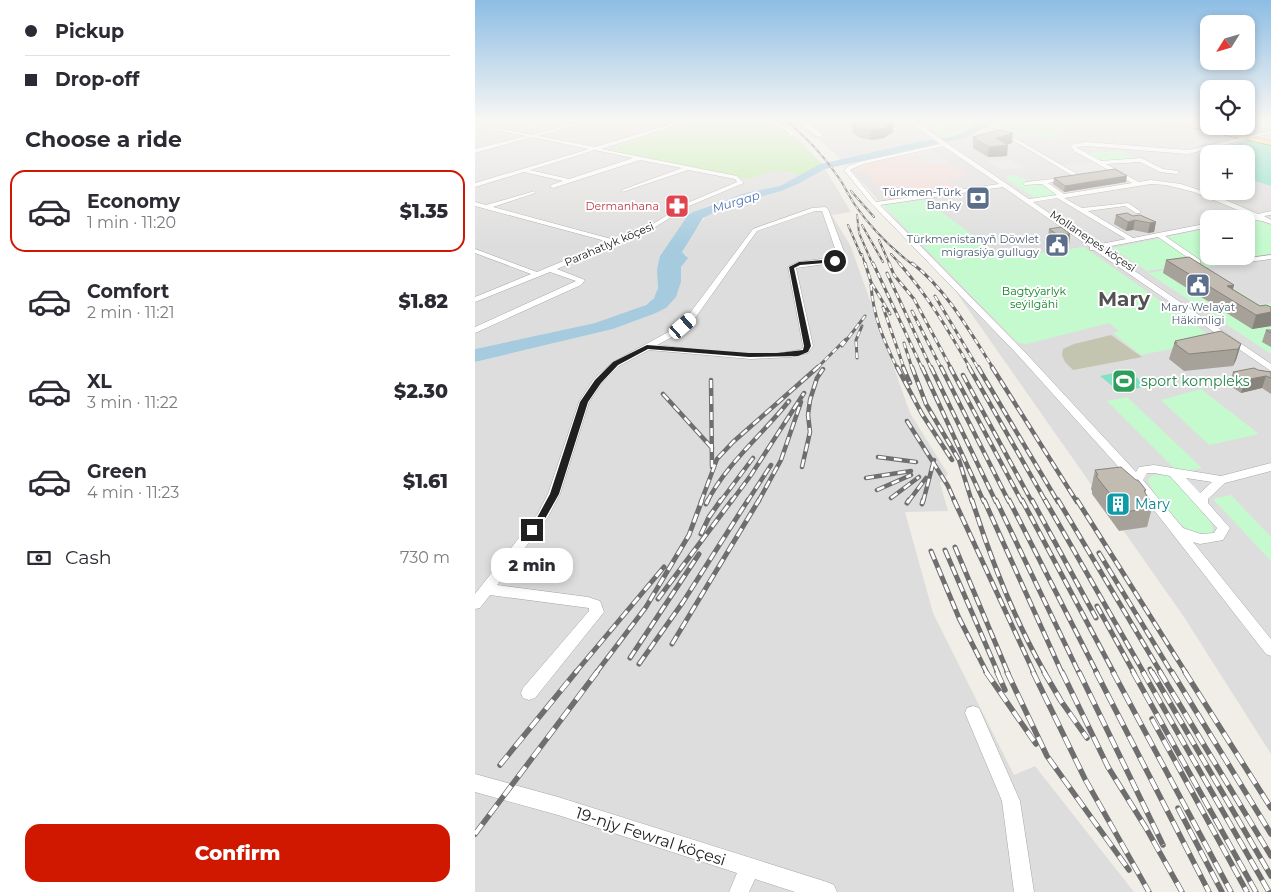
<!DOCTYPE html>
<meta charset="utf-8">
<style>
:root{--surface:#fff;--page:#f7f7f7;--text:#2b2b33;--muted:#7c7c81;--line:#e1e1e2;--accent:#d01700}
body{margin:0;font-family:Montserrat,sans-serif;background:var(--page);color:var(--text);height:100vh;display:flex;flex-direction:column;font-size:19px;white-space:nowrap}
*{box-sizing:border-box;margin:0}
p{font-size:16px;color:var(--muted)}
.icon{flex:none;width:28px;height:28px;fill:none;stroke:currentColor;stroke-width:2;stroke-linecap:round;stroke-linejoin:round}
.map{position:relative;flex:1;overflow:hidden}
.drawer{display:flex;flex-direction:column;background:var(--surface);width:475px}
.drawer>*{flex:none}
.top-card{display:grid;align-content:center;height:110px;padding:0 25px;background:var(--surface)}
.needle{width:32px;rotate:233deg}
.tools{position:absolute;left:725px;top:15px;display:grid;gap:10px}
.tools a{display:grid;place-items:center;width:55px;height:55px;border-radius:10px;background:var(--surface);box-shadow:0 2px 8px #0003;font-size:25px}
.end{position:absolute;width:22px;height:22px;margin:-11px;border:6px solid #202020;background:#fff;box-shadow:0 0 0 2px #fff}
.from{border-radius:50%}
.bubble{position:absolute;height:35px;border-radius:15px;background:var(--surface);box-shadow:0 2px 8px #0003;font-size:16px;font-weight:800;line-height:35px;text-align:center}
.car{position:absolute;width:15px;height:30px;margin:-15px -8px;border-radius:6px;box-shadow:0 0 4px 1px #0007;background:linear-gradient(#fff 24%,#345 0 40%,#fff 0 76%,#345 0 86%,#fff 0)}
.top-card b{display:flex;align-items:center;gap:18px;height:48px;font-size:19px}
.top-card b+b{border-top:1px solid var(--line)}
.top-card i{width:12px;height:12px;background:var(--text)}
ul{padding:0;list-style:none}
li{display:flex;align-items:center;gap:15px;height:82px;margin:0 10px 8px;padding:0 15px;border:2px solid transparent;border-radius:15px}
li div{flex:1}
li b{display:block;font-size:19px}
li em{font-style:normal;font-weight:800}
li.active{border-color:var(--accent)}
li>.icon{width:45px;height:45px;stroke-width:1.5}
h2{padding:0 25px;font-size:22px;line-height:60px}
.pay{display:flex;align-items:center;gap:12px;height:55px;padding:0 25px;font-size:19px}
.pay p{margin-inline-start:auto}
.cta{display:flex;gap:10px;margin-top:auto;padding:10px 25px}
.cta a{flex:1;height:58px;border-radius:15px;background:var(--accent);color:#fff;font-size:20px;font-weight:800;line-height:58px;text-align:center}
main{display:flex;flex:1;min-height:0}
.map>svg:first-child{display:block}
.residential{fill:#dedddd;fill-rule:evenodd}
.commercial{fill:#f1dad5}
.construction{fill:#c3c5b1}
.grass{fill:#c4ebac}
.park{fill:#c4face}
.pitch{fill:#84e0c6}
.parking{fill:#e4e4e4}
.water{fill:#a6cbde}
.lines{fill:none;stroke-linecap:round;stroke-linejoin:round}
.minor-casing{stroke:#a7a7a7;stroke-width:1}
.major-casing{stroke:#9c7900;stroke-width:1}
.minor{fill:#fff;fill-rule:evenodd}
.major{fill:#fddf9f;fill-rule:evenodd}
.rail-far4-casing{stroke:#6e6e6e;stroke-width:2}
.rail-far3-casing{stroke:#6e6e6e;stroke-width:3}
.rail-far2-casing{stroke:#6e6e6e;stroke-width:4.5}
.rail-far1-casing{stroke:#6e6e6e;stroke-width:5}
.rail-casing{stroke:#6e6e6e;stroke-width:5.5}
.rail-far4{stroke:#fff;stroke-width:1;stroke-dasharray:4;stroke-linecap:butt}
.rail-far3{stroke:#fff;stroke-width:2;stroke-dasharray:5.5;stroke-linecap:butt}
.rail-far2{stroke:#fff;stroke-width:2.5;stroke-dasharray:8;stroke-linecap:butt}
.rail-far1{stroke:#fff;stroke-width:3;stroke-dasharray:9;stroke-linecap:butt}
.rail{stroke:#fff;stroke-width:4;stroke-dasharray:12;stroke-linecap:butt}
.wall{fill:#a6a199}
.shaded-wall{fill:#87837d}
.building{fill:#c1bbb2;stroke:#87837d}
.route{fill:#202020}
.labels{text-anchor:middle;stroke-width:4;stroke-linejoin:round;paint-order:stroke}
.far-service-label{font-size:11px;fill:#4e5e75;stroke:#fff;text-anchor:end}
.far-health-label{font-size:11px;fill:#be3a42;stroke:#fff;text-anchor:end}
.far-street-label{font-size:11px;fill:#202020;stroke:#fff}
.far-park-label{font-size:11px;fill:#0b8122;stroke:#fff}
.far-water-label{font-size:12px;font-style:italic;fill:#4b72b1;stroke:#fff}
.leisure-label{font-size:14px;fill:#27864d;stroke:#fff;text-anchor:start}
.culture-label{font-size:14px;fill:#0d838f;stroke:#fff;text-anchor:start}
.near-street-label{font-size:16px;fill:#202020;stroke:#fff}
.far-town-label{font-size:20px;font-weight:bold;fill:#535353;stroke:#fff}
</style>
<main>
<section class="drawer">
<div class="top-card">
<b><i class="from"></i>Pickup</b>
<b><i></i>Drop-off</b>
</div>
<h2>Choose a ride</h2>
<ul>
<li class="active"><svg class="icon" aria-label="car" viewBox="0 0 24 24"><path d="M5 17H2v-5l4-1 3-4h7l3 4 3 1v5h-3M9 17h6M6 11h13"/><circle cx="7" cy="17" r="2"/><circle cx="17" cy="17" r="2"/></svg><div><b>Economy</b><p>1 min · 11:20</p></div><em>$1.35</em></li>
<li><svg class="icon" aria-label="car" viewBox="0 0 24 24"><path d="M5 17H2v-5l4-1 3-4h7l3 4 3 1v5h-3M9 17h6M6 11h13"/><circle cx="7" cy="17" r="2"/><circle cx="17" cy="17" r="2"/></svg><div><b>Comfort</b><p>2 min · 11:21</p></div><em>$1.82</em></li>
<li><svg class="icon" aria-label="car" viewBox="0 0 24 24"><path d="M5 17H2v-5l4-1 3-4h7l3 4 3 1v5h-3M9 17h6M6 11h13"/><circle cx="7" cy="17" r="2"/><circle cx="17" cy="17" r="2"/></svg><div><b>XL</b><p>3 min · 11:22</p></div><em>$2.30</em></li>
<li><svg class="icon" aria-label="car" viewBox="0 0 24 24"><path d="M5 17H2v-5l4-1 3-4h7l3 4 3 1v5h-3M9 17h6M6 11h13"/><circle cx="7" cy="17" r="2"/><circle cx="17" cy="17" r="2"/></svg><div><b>Green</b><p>4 min · 11:23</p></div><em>$1.61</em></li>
</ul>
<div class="pay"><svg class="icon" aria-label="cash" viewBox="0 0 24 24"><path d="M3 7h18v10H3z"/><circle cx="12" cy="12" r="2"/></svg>Cash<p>730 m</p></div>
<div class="cta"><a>Confirm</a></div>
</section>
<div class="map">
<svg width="796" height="892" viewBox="0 0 796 892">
<rect width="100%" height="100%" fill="#f0eee6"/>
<path class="residential" d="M0,120h300l6,3 15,13 26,28 -42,22 -35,7 -40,14 -17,8 -28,41 -3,13 2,12 -3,14 -5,6 -11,7 -45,15 -120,26z
M305,120h205l-34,17 -25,3 -85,19 -20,-18z
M528,120h206v6h37v-6h25v634l-87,-137 -244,-348 -90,-100 130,-35zM734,154h37v37h-37zM734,219h37v37h-37z
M350,169l26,43 -19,3 19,32 59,166 38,61 -8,9 8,28 -43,1 28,101 81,162 21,-9 99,126h-659v-530l138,-33 49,-19 16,-19 3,-9v-15l6,-11 -5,-4 10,-18 14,-18 29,-13 63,-19z"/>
<path class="commercial" d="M441,157l13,8 21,-2 19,14 -22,2 12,10 -66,11h-7l-19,-29 -9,1 -5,-4 35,-10z"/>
<path class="construction" d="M636,335l31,22 -69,13 -8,-8 -3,-7 1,-6 11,-5z"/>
<path class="grass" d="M223,120c29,0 63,-4 89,12 13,8 24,22 35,32l-20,11 -26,-5 -27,9 -141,-29z"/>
<path class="park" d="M485,120h25c-11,6 -29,21 -42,16 -6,-2 -12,-8 -17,-12z
M530,120h96l-38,6 -10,7 8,3c-13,8 -35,-7 -50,3l-31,-5z
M646,151l18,8 -38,3 -16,-9z
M537,175l13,4 3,3 -4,2h17l17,11 -21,4 -31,-20 2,-3z
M450,200l79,58 80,-11 132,93 -75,15 -28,-22 6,-2 -10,-8 -82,21 -9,-1 -135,-138z
M782,220l14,5v29l-70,9 -35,-26 43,-9v28h37v-35z
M687,238l35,26 -50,7 -35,-23z
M741,262l4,3 -19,3 59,37 11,-2v51l-123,-81z
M726,389l58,45 -50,11 -48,-45z
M652,397l75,71 -23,5 -72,-72z
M678,475h14l11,8 34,41 1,9c-4,1 -9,3 -12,2 -18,-2 -49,-40 -53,-56z
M756,495l40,42v24l-58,-62z"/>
<path class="pitch" d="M778,140l18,5v41l-25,-8v-24h-16l4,-2 -16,-4z
M652,370l20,16 -27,6 -20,-16z"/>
<path class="parking" d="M456,149l18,14 -19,1 -12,-8 -28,2z
M535,159l15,9 -23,2 -15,-9z
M620,163l14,7 -37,5 -16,-9z"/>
<path class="water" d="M510,120h13l-30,17 -143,32 -27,15 -17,7 -54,15 -24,12 -21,34 6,6 -7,9v15l-5,15 -10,11 -10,5 -43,16 -138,33v-13l120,-26 51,-18 8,-7 4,-10 -1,-19 3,-13 28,-41 5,-3 52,-19 35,-7 40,-22 106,-24 25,-3 9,-3z"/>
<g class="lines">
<g class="minor-casing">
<path id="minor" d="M45,120h11l13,4 -16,6 -2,-2 11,-4z
M111,120h9l-57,16 57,11 90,-27h8l-92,29 136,27 7,7 -55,23 -37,23 -95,40 28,11 -4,5 -106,48v-6l101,-46 -26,-9 -75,30v-5l56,-23 -56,-21v-4l62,23 72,-30 -134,-36v-4l11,3 49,-14v2l-42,14 122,33 33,-13 37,-23 52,-22 -2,-3 -47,-9 -66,22v-2l60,-22 -42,-8 -87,28 -2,-1v-2l12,-4 -39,-9 -49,15v-4l114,-34 -57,-12 -57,16v-4l51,-13 -40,-8v-2l46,9zM120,150l38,8 -64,21 -39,-9z
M284,120c13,0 28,5 36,15l-4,1 -5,-6z
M320,120h9l20,16 -2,1 -6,-1z
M432,120h6l116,79 28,-4 -15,-11 -18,1 -1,-1 3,-2 44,-5v2l-22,4 16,11 68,-11 -58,-32 -4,-6 16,-3 102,8 83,-19v2l-83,21 -102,-8 -10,1 25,14 40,-3 22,11 16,2 -2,3 -17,-2 -20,-10 -34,2 33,18 12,-2 30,4 33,11 44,19 13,-3v4l-7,1 7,4v4c-15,-5 -19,-5 -33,-5l12,-4 -56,-23 -28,-7 -15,-1 -87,14 18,10 46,-5 12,8v2h-4l-11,-7 -37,5 45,27 76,-15v4l-44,9 35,24v4h-3l-39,-27 -57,11 170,116v7l-177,-121h-4v-3l-87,-60 -123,18 142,144 114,123 3,-5 15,-2 67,11 50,-13v8l-46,12 -17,16v4l22,25 -7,12 -23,4 -7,-2 78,97v17l-5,-2 -133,-171 -117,-130 -146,-151 -26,-32 4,-4 11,-4 81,-18zM468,146l56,38 -123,18 -26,-32 13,-6zM582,198l69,41 -30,6 -63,-43zM672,473h7l16,3 47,52 -3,5 -13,1 -18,-6 -40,-48zM711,478l26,4 -12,11z
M771,124l25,3v2l-25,-3z
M538,137l66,38 1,1 -5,1 -64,-38z
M337,208l13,-1 3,2 18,48 -2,5h-3l-45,6 17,78 -5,7 -17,4 -40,2 -102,-9 -30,16 -17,17 -13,19 -29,92 -12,23 -51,68 91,12 12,4 4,11 -69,86 -6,2 -6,-2 -2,-5 2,-5 66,-77v-3l-99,-13 -10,13 -5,1v-15l62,-79 11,-21 31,-92 15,-23 19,-17 59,-32 15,-13 66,-88zM340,211h7l16,46 -40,5 -10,5 15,79 -1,3c-47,12 -98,1 -145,-4l21,-11 15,-13 64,-90z
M796,255v4l-37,5 -4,-2 4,-2z
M498,706l6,2 41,93 14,91h-20l-12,-91 -37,-88 2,-5z
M0,774l83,23 269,85 7,3 3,7h-42l-40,-13 -6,13h-20l8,-19 -179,-58 -83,-23z"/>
</g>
<g class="major-casing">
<path id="major" d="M683,120h12l101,21v4z"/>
</g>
<use href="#minor" class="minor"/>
<use href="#major" class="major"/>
<g class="rail-far4-casing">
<path id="rail-far4" d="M310,120c22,17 39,36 54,58 6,9 10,18 16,27 16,23 36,43 58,60
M376,191l23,26
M382,215l2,18 14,32
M373,225l13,30
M387,225l21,37
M404,240l11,25
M387,254l3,11
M416,254l10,11"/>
</g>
<g class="rail-far3-casing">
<path id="rail-far3" d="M390,263l6,19 19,32
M398,263l49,105
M414,263l5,12 20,24 37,69
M424,263c29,33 50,68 71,105
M437,263c35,27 58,69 81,105
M412,273l44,95
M396,285c2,31 13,56 26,83
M460,296l43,72
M408,307l21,61
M437,311l29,57
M429,343l8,25
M367,346l23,-30
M382,358l-1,-18 6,-14
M342,368l29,-29"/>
</g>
<g class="rail-far2-casing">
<path id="rail-far2" d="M422,367l25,47 30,46
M428,367l7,16
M437,367l14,37 33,56 13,42
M447,367l62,135
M456,367l65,135
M466,367l68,135
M475,367l72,135
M494,367l77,135
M503,367l80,135
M517,367l85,135
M488,375l69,127
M236,380l1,87
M188,394l49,54
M432,421l41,65 7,16
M403,457l38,5
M327,467l8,-35 -2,-17 2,-15 7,-22 6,-9
M391,478l45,-7
M402,490l34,-15
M416,498l28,-21
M226,502l16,-43 16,-17 85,-75
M232,502c20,-39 55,-67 82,-101
M245,502l33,-44
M256,502l20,-27 53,-82
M272,502l24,-37
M283,502l23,-42 20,-58
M433,502l18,-24
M448,502l11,-42"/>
</g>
<g class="rail-far1-casing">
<path id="rail-far1" d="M479,500l80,173
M497,500c19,60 42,119 73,173
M509,500l78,173
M521,500l83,173
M534,500l88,173
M547,500l92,173
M557,500l64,118
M570,500l99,173
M583,500l103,173
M602,500l109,173
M432,503l2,-3
M231,504l2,-4
M447,504l1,-4
M226,534l8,-17 12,-17
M480,547l53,126
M470,550l53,123
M456,551l28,67 28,55
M624,553l73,120
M183,599l74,-99
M622,606l37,67
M197,644l87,-144
M155,658l69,-104
M164,664l44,-62 65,-102
M675,669l2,4
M100,673l89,-106
M121,673l50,-66 43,-72 13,-35"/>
</g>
<g class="rail-casing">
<path id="rail" d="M511,672l50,72
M522,672l8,18
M532,672l40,84 82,114
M558,672l52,107 64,113
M569,672l17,29 26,37
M587,672l46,95 38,61 36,64
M604,672l84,173
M621,672l113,220
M638,672l118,220
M658,672l123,220
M668,672l126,220
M677,672l119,204
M685,672l111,184
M697,672l99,162
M710,672l86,136
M677,719l95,173
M25,765l76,-93
M703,808l44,84
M0,834l122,-162"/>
</g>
<use href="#rail-far4" class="rail-far4"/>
<use href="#rail-far3" class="rail-far3"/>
<use href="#rail-far2" class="rail-far2"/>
<use href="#rail-far1" class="rail-far1"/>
<use href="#rail" class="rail"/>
</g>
<path class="wall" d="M377,120h38l3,12 -9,6 -13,2 -11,-2 -8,-6z
M498,137l39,6 -5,1v12l-19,1 -15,-9z
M579,178l72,4 -62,10 -11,-8z
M641,215l17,1 23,6 -2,10 -6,1 -15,-3 -7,1 -12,-7z
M574,229l21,5 -1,10 -12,1 -9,-6z
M691,260l68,25 -1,4 27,17 11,1v19l-19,3 -89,-56z
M791,330h5v17l-9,-5z
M700,341l66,3 -5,16 -3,6 -49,5 -15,-12z
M783,370l13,2v22l-9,-6 -21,5 -12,-8 4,-13z
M620,470l51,20 -1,3 5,13 2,2 -5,19 -28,4 -27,-37v-3l-1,-2z"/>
<path class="shaded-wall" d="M418,122v10l-9,6 -13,2v-10z
M538,133l-1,10 -9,3 5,-1 -1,11 -19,1 1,-10 7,-9z
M652,176l-1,6 -62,10 1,-6z
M660,220l-2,10 -7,1 2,-9z
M681,222l-2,10 -6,1 2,-10z
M595,234l-1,10 -12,1 1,-10z
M759,285l-4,13 -3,-12z
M796,312v14l-19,3 4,-14z
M766,344l-5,16 -3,6 5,-17z
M791,376l-4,12 -21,5 4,-13z"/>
<path class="building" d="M378,120h37l3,2 -9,6 -13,2 -11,-2 -8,-5 2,-1z
M525,130l13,3 -17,5 12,7 -19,2 -16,-10z
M640,169l12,7 -62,10 -11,-8z
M652,213l6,3 7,-1 16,7 -6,1 -15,-3 -7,2 -12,-7z
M586,227l9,7 -12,1 -9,-6z
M714,257l45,28 -7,1 33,20 6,-1 5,2v5l-15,3 -90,-55z
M791,330h5v3z
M746,331l20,13 -3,5 -49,5 -15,-11h3l-2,-2z
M779,368l4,2 13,2v6l-5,-2 -21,4 -12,-8z
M646,467l15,13h2l8,10 -2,1 7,11 -3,1 4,5 -28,4 -28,-36 2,-1 -3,-5z"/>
<linearGradient id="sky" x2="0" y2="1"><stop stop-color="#8dbde4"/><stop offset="0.49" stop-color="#f8f7f4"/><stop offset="1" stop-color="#f8f7f4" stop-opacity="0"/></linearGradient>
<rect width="796" height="245" fill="url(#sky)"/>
<path class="route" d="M360,259l2,3 -37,3 -6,3 17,78 -3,6 -10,4 -49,1 -101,-8 -30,16 -17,18 -13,19 -29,92 -13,23 -11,15h-7l-1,-2 11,-14 12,-22 30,-92 15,-22 18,-18 34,-17 102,8h29l25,-3 1,-4 -15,-79 10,-5z"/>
<defs>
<g id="bank-square" transform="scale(1.25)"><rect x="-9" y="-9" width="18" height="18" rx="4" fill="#5c6f8a" stroke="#fff"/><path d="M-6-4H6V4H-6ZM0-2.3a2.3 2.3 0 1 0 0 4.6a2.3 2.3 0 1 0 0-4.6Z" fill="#fff"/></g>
<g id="pharmacy-square" transform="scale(1.25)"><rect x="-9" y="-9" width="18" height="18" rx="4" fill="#e0444e" stroke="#fff"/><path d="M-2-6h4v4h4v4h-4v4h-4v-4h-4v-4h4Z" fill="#fff"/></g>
<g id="civic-square" transform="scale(1.25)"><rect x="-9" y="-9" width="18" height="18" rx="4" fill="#5c6f8a" stroke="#fff"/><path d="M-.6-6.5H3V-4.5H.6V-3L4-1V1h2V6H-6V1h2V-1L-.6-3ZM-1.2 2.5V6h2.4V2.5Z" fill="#fff"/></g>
<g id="stadium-square" transform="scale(1.25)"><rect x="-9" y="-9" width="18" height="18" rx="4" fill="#2e9e5b" stroke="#fff"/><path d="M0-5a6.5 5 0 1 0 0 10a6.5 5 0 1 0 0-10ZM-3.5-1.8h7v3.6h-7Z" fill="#fff"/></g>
<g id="building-square" transform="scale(1.25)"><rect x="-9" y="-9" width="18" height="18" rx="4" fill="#0f9aa8" stroke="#fff"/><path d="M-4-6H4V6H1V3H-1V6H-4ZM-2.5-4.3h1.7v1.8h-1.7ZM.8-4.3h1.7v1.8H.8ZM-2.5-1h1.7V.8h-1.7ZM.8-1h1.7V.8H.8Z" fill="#fff"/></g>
</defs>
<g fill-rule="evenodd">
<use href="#bank-square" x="503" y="198"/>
<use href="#pharmacy-square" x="202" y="206"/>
<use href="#civic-square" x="582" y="245"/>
<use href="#civic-square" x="723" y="285"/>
<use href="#stadium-square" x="649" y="381"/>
<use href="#building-square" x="643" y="504"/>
</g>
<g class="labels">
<g class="far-service-label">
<text x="486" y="196">Türkmen-Türk<tspan x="486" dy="13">Banky</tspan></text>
<text x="564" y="243">Türkmenistanyň Döwlet<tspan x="564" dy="13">migrasiýa gullugy</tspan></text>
<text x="723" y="311" text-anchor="middle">Mary Welaýat<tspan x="723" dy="13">Häkimligi</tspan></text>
</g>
<g class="far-health-label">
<text x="184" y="210">Dermanhana</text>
</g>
<g class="far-street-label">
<text transform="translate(618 241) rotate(34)" y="4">Mollanepes köçesi</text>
<text transform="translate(134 244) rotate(-23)" y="4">Parahatlyk köçesi</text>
</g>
<g class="far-park-label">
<text x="559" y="295">Bagtyýarlyk<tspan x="559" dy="13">seýilgähi</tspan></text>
</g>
<g class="far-water-label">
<text transform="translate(261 202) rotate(-17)" y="4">Murgap</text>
</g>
<g class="leisure-label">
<text x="666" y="386">sport kompleks</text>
</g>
<g class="culture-label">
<text x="660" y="509">Mary</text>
</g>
<g class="near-street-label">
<text transform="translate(176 836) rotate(18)" y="6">19-njy Fewral köçesi</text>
</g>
<g class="far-town-label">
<text x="649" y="306">Mary</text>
</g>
</g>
</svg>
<div class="tools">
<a><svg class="needle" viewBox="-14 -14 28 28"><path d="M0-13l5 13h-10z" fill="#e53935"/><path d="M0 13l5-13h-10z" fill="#7c7c81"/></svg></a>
<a><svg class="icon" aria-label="locate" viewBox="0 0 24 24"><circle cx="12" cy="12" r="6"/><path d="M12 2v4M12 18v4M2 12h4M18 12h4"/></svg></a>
<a>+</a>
<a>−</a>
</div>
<i class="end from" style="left:360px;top:261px"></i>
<i class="end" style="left:57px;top:530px"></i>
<div class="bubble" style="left:16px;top:548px;width:82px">2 min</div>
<i class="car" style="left:208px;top:326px;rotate:49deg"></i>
</div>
</main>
